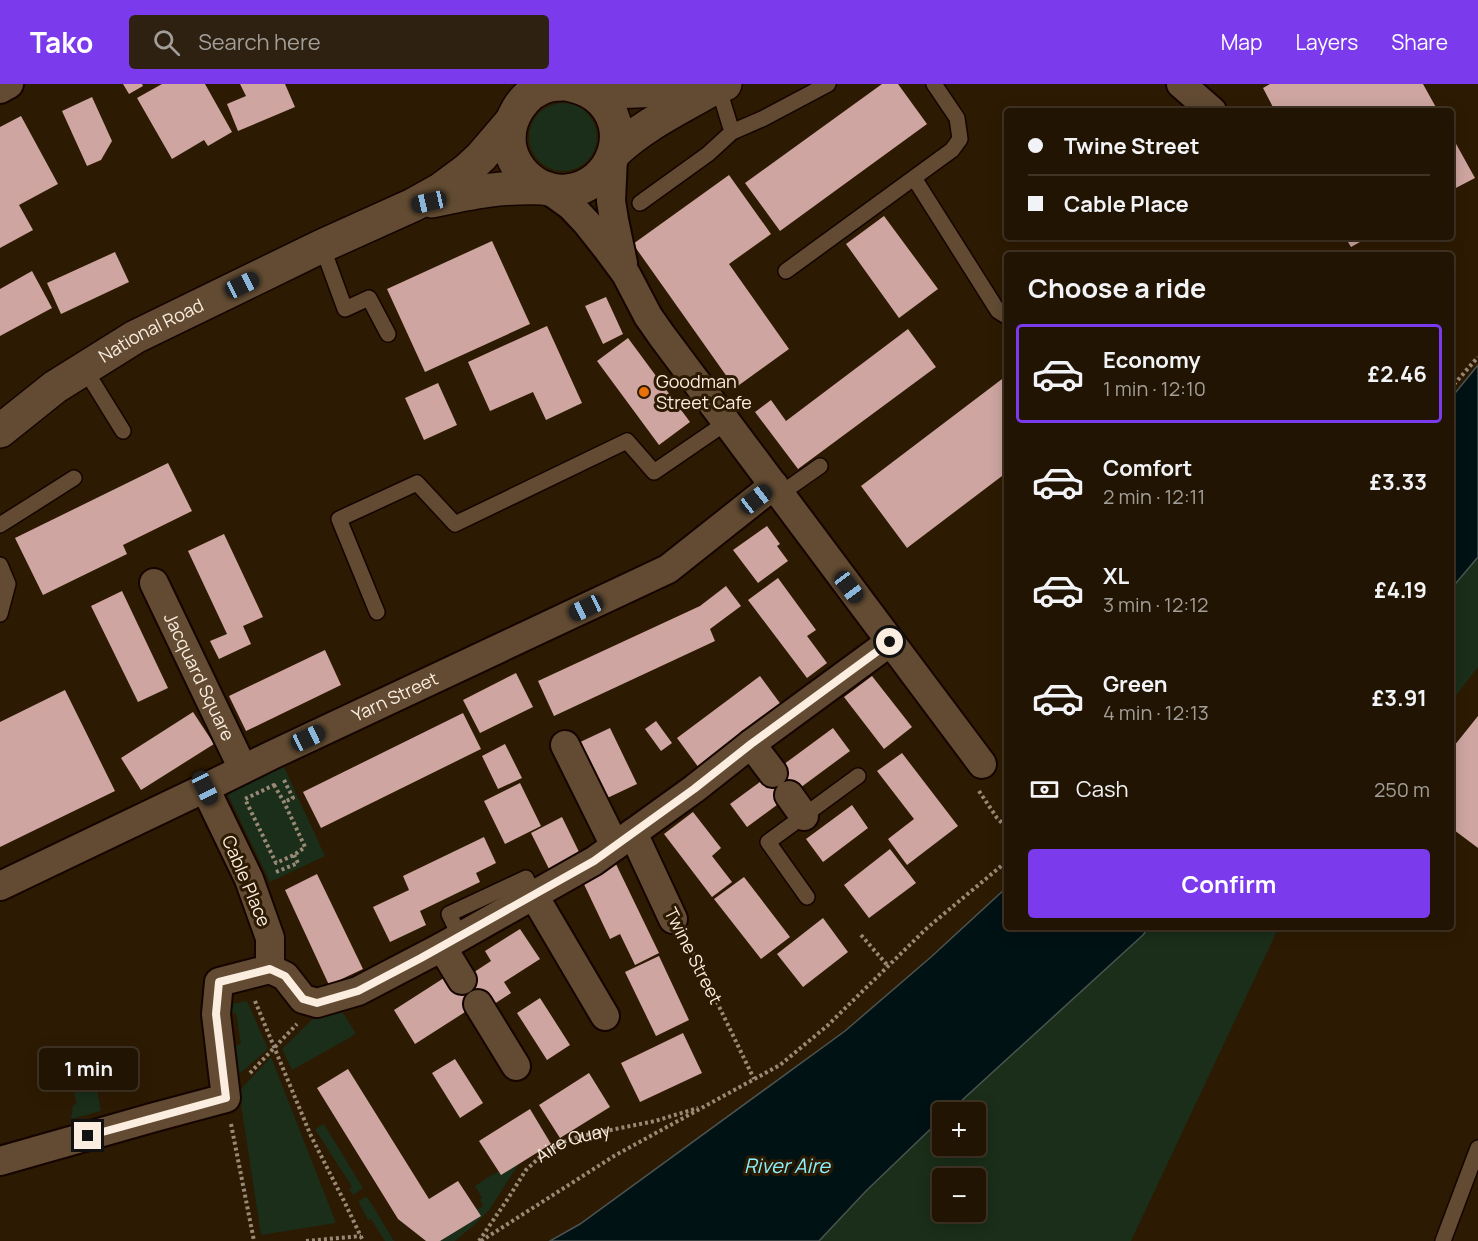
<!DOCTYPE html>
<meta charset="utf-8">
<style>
:root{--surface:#221402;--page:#2e2111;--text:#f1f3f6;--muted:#a29e99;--line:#3f3324;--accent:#7c3aed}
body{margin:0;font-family:Manrope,sans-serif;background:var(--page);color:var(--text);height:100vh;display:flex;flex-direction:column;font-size:22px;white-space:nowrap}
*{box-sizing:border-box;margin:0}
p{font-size:20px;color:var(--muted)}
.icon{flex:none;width:33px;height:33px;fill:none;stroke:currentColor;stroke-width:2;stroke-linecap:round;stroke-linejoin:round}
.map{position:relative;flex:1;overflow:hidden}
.details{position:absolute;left:1004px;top:168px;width:450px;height:678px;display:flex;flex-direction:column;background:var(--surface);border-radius:6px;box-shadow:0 3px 15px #0003,0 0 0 2px var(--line)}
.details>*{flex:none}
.top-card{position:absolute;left:1004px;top:24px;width:450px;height:132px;border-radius:6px;box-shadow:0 3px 15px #0003,0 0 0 2px var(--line);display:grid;align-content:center;height:132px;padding:0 24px;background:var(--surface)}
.controls{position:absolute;left:932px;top:1018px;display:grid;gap:12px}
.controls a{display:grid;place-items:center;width:54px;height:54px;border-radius:6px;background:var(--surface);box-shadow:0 3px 15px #0003,0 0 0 2px var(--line);font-size:30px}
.end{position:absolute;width:27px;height:27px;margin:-14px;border:8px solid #fbeddf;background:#111;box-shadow:0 0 0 3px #111}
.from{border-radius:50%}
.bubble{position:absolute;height:42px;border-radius:6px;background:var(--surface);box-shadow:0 3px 15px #0003,0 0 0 2px var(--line);font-size:20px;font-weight:700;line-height:42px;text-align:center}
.car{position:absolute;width:18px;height:36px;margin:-18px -9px;border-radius:8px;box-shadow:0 0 4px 2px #0007;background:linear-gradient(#222 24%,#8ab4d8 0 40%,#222 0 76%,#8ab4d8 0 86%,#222 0)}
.top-card b{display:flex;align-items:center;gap:21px;height:57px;font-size:22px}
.top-card b+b{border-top:2px solid var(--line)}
.top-card i{width:15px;height:15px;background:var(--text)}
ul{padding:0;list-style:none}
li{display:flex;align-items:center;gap:18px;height:99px;margin:0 12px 9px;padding:0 12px;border:3px solid transparent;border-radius:6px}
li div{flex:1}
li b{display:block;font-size:22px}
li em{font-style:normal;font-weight:700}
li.on{border-color:var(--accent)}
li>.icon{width:54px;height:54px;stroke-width:1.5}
h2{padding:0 24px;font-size:27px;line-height:72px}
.pay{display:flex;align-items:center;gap:15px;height:66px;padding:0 24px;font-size:22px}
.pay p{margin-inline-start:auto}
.primary-button{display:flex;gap:12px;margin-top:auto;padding:12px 24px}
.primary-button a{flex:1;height:69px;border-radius:6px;background:var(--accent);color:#fff;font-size:24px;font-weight:700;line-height:69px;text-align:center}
header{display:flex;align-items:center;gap:36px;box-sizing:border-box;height:84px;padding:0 30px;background:var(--accent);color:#fff}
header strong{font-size:28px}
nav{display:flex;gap:33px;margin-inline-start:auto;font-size:21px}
.search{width:420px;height:54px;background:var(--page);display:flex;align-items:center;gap:15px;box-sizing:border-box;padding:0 21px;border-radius:6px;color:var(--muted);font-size:22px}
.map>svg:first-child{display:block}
.green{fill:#1a2e19;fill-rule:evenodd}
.water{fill:#011214;stroke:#4c5451;stroke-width:1.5}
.building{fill:#cea5a0}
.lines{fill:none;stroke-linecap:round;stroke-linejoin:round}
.service-casing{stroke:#150400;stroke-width:18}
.minor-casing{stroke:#150400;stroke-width:32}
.tertiary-casing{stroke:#150400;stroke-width:36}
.path{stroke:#9a8977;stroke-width:4;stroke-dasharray:3 3;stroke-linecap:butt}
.service{stroke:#624b32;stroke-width:15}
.minor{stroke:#624b32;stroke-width:28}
.tertiary{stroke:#624b32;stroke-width:33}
.route{stroke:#fbeddf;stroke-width:8}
.food-dot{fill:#e8710a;stroke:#2d1a02;stroke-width:2}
.labels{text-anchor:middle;stroke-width:6;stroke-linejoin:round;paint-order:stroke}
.street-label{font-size:18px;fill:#fbeddf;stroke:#2d1a02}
.poi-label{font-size:18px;fill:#fbeddf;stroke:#2d1a02;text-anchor:start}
.water-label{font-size:20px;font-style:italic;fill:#8af2fe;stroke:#2d1a02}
</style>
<header>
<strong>Tako</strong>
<div class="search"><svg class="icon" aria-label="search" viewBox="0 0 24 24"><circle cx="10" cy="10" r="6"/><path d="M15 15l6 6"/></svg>Search here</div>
<nav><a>Map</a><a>Layers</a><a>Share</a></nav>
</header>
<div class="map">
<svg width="1478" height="1157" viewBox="0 0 1478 1157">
<rect width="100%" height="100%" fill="#2d1a02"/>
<path class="green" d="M529 53a34 34 0 1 1 68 0a34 34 0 1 1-68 0Z
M1478,473v110l-27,35v-113z
M283,681l42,91 -55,26 -43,-89z
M1149,843h130l-148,314h-312l47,-50 76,-73v28h33v-33h-27l194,-178zM942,1095h33v33h-33z
M247,917l21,48 -30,26 -3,-29 6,-2 -5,-31h-7l-2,-8z
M329,919l10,3 17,28 -64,36 -10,-21z
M271,973l65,166 -75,12 -22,-144z
M94,990l7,37 -30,8 2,-14h3v-7l-2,-1 3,-15z
M324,1040l39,64 -10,7 -4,-6 3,-2 -37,-58z
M520,1078l-31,48 -16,16 -18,15h-29l57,-35 -3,-7 2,-1 -7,-12 15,-10z
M365,1113l3,1 26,43h-9l-14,-22 -3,1 -9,-17v-2z"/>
<path class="water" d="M1478,281v192l-27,32v-191z
M1006,804v39h143l-6,8 -195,178h-6v5l-76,73 -47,50h-269l30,-17 265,-193 86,-74z"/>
<path class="building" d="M123,0h19l1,2 -14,8z
M162,0h43l27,48 -24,14 -4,-6 -32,19 -35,-61z
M240,0h45l10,23 -57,24 -11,-27 19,-8z
M882,0h16l29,40 -147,107 -35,-48z
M1270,0h153l15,27h-163l-12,-23z
M92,13l20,44 -11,19 -14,6 -25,-55z
M21,32l37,68 -39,21 14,25 -33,18v-121z
M1450,49l25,45 -25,13z
M729,91l42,59 -42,30 60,85 -54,39 -102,-144z
M884,132l54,73 -39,29 -53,-74z
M1345,153h24l-18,10z
M492,157l38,83 -105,48 -38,-83z
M115,168l14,30 -68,32 -14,-31z
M32,187l20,37 -52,28v-47z
M606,213l17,37 -20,10 -18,-38z
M547,242l35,77 -36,17 -13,-28 -43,19 -22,-49z
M908,245l28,38 -138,102 -43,-57 16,-12 15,21z
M628,254l62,84 -31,23 -62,-84z
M1006,292v97l-99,75 -46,-62z
M438,299l19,42 -33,15 -19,-42z
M168,379l24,48 -69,34 4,9 -84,41 -28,-57z
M767,442l13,18 -3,2 11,15 -30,22 -25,-33z
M224,450l39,83 -20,9 8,18 -32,15 -9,-18 17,-7 -39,-83z
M778,494l38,52 -9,6 20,27 -20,15 -59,-78z
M726,502l15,20 -31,23 5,12 -161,75 -16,-35 162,-75z
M122,507l46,97 -30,14 -47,-96z
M325,566l16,35 -95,46 -17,-35z
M516,589l17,34 -53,26 -17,-33z
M760,592l22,30 -83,62 -22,-30z
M872,592l40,51 -28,22 -40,-52z
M65,606l50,101 -115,56v-125z
M193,628l21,32 -73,46 -20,-32z
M463,629l18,36 -160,79 -18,-36z
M1478,632v132l-28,-21v-76z
M656,637l16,22 -11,8 -16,-22z
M610,644l27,56 -34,16 -27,-56z
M833,644l17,23 -103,76 -17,-23z
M505,660l17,34 -24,11 -16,-33z
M902,669l56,73 -51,39 -19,-26 26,-20 -37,-48z
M520,699l21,43 -36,18 -21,-43z
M852,721l16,23 -45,34 -17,-23z
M693,728l28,36 -9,8 20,26 -20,15 -48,-63z
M562,733l18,37 -31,15 -18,-36z
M484,753l12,26 -20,10 4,9 -60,29 6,14 -36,17 -17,-35 36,-17 -6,-14z
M890,765l26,34 -47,35 -25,-33z
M615,778l44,91 -24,12 -15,-31 -10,5 -29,-61z
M317,790l46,95 -34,16 -44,-95z
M744,793l46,60 -29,22 -47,-60z
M823,834l25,34 -45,35 -26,-33z
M520,845l20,30 -36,23 7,11 -20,13 -4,-8 -72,46 -21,-34 53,-34 6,10 38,-25 -6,-10z
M659,872l30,64 -33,16 -31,-64z
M540,914l30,47 -23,15 -30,-47z
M683,949l19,40 -62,29 -19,-39z
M455,975l28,44 -23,15 -28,-45z
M348,985l81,130 29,-18 23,35 -41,25h-14l-28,-22 -81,-131z
M589,989l21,34 -50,31 -21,-33z
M530,1025l21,35 -50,31 -22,-34z"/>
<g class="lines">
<g class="service-casing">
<path id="service" d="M732,48l30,-13 66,-35
M914,94l84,133 8,5
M640,119l68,-49 24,-22 -14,-46
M322,162l23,63 24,-11 19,36
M786,187l166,-121 8,-11 -3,-21 -23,-34
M84,284l39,63
M780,410l40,-28
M0,441l74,-47
M0,481l8,19 -8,30
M377,528l-38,-93 78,-36 38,41 172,-83 27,31 73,-50
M807,813l-39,-55 90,-66
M460,853l-11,-23 77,-36 7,16
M1443,1157l35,-93"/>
</g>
<g class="minor-casing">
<g id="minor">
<path d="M1181,0l31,27"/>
<path d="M0,5l9,-5"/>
<path d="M613,73l-2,44 3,19 9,43"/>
<path d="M549,106l22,16 16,17 19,24 20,27 22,42 14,20 320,428"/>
<path id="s2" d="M154,499l89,186"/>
<path d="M751,660l22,29"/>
<path d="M565,661l50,101"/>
<path d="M789,711l15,21"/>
<path d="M633,749l40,86"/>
<path id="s3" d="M0,802l205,-98 67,-33 396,-186 106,-84"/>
<path d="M533,810l72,122"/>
<path d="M442,863l20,33"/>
<path d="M270,885l15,7 18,23 14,4 41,-12 84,-44 152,-86 100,-72 57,-45 139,-102"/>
<path d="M478,920l38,62"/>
<path d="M0,1077l155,-44 71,-19 -10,-84 3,-32 51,-13v-31l-21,-59 -44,-91"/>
</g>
</g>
<g class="tertiary-casing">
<g id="tertiary">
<path d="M564,0c-4,0 -9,0 -14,1 -27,6 -45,36 -40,63 4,17 15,30 30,38 9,4 18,6 27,5 47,-5 68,-65 29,-95 -9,-7 -19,-10 -29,-12"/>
<path d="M586,5l26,3 100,-4"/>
<path d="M615,68c28,-27 65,-44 99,-64l11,-4"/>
<path d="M432,117c41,-9 71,-15 113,-13"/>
<path id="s4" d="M0,347l55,-44 80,-50 187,-91 91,-41 27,-15 27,-20 14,-13 30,-35"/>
</g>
</g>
<g class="path">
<path d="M1450,305l28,-32"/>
<path d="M284,696l9,18 -9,4"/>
<path d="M274,701l10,17 21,45 -11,8 -18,8 -31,-64z"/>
<path d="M979,707l18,27 9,9"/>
<path d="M276,788l22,-9 -4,-8"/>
<path d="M861,851l27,31"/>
<path d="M688,858l66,137"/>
<path d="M255,917l56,135 34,67 18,38"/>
<path d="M250,989l47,-49"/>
<path d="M231,1040l23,117"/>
<path d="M306,1157l55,-5"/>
<path id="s1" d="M479,1157l28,-41 19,-30 15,-14 20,-13 20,-7 74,-15 43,-13"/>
<path d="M481,1157l133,-85 166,-91 47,-39 100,-98 79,-66"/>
</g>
<use href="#service" class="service"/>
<use href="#minor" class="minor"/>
<use href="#tertiary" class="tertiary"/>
</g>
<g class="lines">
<path class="route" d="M88,1052l138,-38 -10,-84 3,-32 51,-13 15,7 18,23 14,4 41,-12 63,-33 173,-97 100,-72 57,-45 139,-102"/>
</g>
<circle class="food-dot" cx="644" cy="308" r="6"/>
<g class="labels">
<g class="street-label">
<text dy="6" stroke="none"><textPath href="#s4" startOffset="182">National Road</textPath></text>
<text dy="6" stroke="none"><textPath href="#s2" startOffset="104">Jacquard Square</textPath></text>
<text dy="6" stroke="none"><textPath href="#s3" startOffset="438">Yarn Street</textPath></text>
<text transform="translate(246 797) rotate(67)" y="6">Cable Place</text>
<text transform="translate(693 872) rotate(63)" y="6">Twine Street</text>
<text dy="6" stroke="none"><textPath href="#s1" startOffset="141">Aire Quay</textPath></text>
</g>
<g class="poi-label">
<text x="656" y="304">Goodman<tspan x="656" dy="21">Street Cafe</tspan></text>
</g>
<g class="water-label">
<text x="787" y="1089">River Aire</text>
</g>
</g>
</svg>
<div class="controls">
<a>+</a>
<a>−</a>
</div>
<i class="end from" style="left:890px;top:558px"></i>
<i class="end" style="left:88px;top:1052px"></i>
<div class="bubble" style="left:39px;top:964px;width:99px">1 min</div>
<i class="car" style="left:429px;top:118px;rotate:257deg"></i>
<i class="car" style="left:242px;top:201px;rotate:64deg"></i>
<i class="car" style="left:756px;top:415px;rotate:52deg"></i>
<i class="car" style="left:849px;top:503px;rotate:143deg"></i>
<i class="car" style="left:586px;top:524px;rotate:245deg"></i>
<i class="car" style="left:308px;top:654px;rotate:65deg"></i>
<i class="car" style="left:205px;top:704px;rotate:154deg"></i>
<div class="top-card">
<b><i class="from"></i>Twine Street</b>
<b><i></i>Cable Place</b>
</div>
<section class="details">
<h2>Choose a ride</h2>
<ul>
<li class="on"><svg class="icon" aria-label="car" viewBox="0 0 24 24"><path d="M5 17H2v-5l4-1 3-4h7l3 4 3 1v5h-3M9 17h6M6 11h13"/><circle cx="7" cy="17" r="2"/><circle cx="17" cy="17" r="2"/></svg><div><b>Economy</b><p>1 min · 12:10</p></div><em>£2.46</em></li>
<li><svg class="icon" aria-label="car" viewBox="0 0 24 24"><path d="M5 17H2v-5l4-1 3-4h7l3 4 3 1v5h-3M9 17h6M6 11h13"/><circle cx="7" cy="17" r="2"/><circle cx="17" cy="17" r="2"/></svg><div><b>Comfort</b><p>2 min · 12:11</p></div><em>£3.33</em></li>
<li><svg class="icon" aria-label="car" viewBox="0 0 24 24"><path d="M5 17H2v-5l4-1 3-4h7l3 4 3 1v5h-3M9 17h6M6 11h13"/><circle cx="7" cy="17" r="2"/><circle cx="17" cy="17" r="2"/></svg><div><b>XL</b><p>3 min · 12:12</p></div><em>£4.19</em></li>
<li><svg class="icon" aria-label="car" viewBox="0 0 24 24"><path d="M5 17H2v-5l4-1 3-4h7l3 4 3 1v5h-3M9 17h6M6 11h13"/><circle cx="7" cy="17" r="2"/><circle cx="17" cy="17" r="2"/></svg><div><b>Green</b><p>4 min · 12:13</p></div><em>£3.91</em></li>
</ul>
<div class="pay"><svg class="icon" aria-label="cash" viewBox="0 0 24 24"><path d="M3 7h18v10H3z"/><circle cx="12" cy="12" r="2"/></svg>Cash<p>250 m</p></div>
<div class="primary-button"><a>Confirm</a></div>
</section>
</div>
